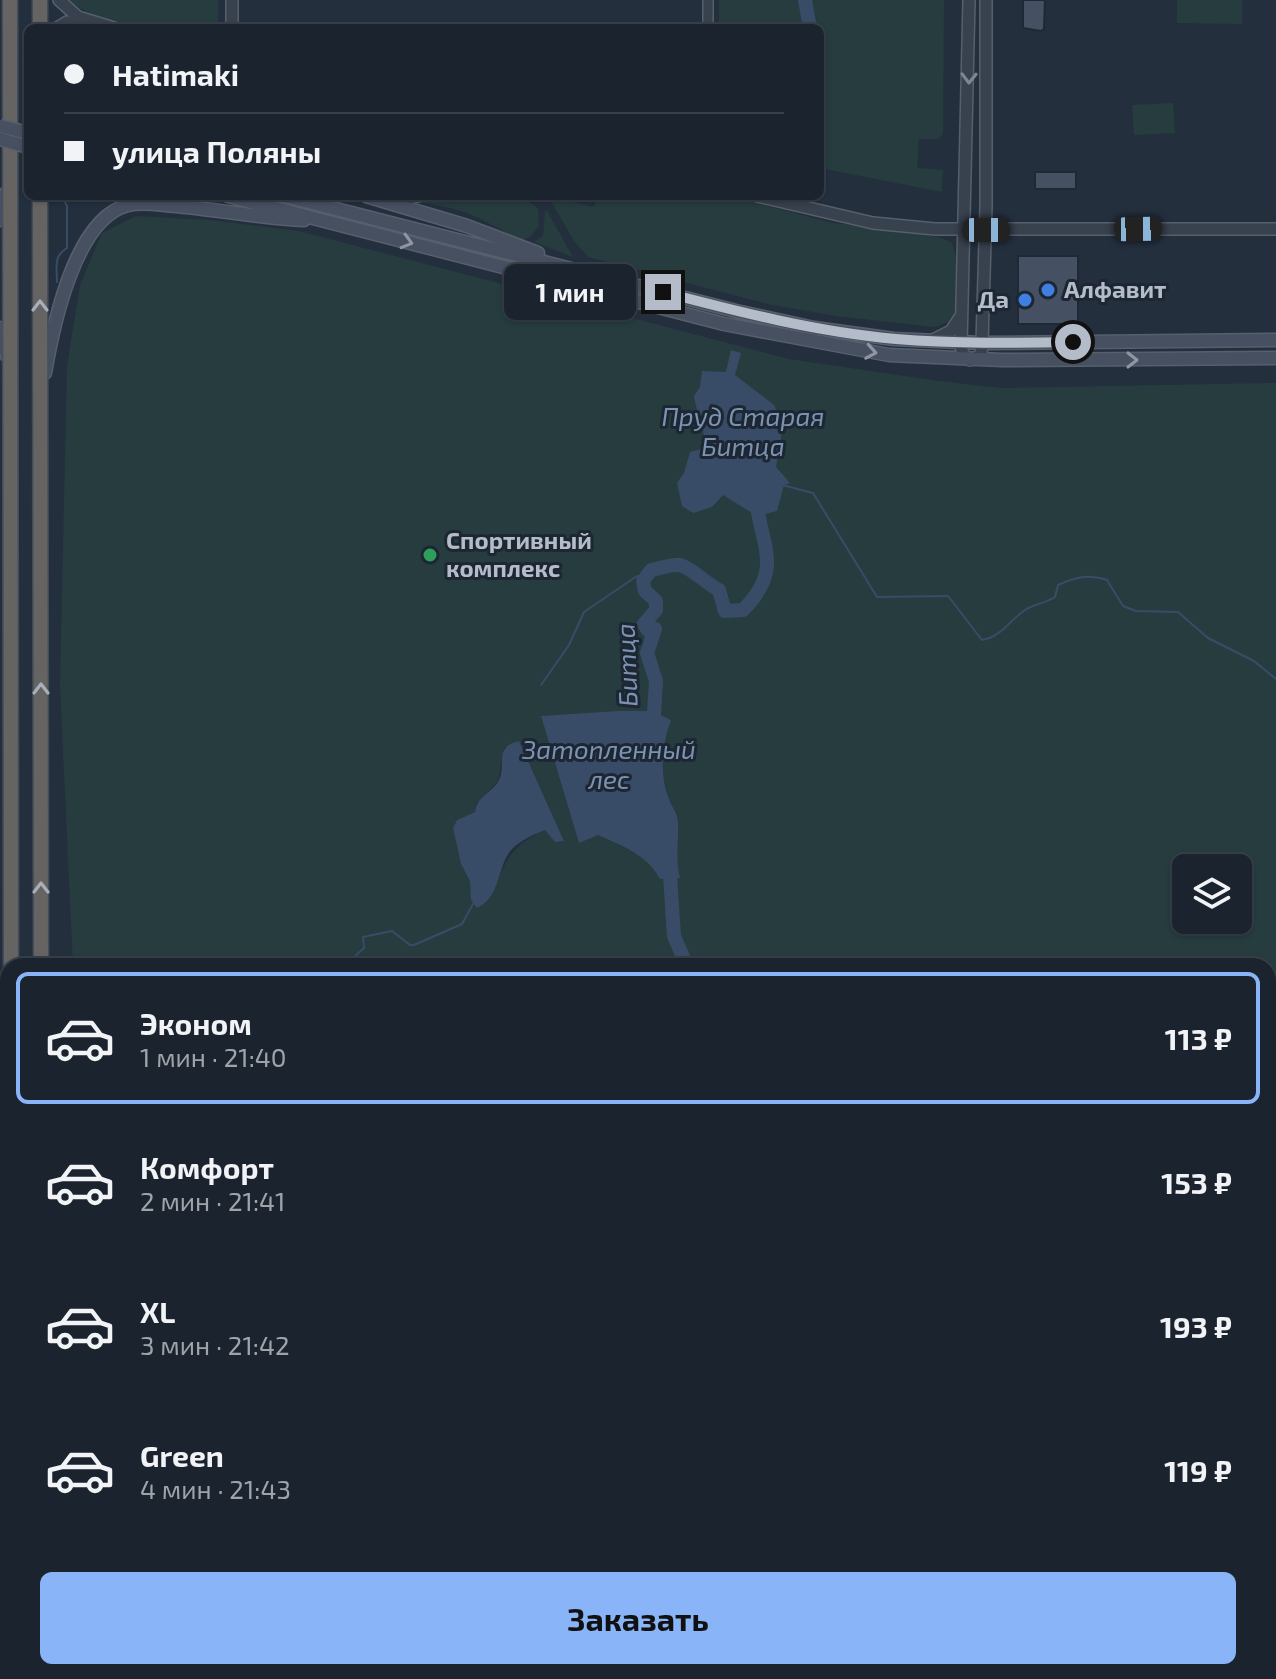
<!DOCTYPE html>
<html lang="ru">
<meta charset="utf-8">
<style>
:root{--surface:#1b232e;--page:#282f3a;--text:#f1f3f6;--muted:#a0a4aa;--line:#39404a;--accent:#8ab4f8}
body{margin:0;font-family:"Exo 2",sans-serif;background:var(--page);color:var(--text);height:100vh;display:flex;flex-direction:column;font-size:30px;white-space:nowrap}
*{box-sizing:border-box;margin:0}
p{font-size:26px;color:var(--muted)}
.icon{flex:none;width:44px;height:44px;fill:none;stroke:currentColor;stroke-width:2;stroke-linecap:round;stroke-linejoin:round}
.map{position:relative;flex:1;overflow:hidden}
.side{position:absolute;left:0px;top:958px;width:1276px;height:722px;display:flex;flex-direction:column;background:var(--surface);border-radius:24px 24px 0 0;box-shadow:0 2px 6px #0004,0 0 0 2px var(--line)}
.side>*{flex:none}
.guide{position:absolute;left:24px;top:24px;width:800px;height:176px;border-radius:12px;box-shadow:0 2px 6px #0004,0 0 0 2px var(--line);display:grid;align-content:center;height:176px;padding:0 40px;background:var(--surface)}
.fabs{position:absolute;left:1172px;top:854px;display:grid;gap:16px}
.fabs a{display:grid;place-items:center;width:80px;height:80px;border-radius:12px;background:var(--surface);box-shadow:0 2px 6px #0004,0 0 0 2px var(--line);font-size:40px}
.end{position:absolute;width:36px;height:36px;margin:-18px;border:10px solid #b4bcc9;background:#111;box-shadow:0 0 0 4px #111}
.from{border-radius:50%}
.bubble{position:absolute;height:56px;border-radius:12px;background:var(--surface);box-shadow:0 2px 6px #0004,0 0 0 2px var(--line);font-size:26px;font-weight:700;line-height:56px;text-align:center}
.car{position:absolute;width:24px;height:48px;margin:-24px -12px;border-radius:10px;box-shadow:0 0 6px 2px #0007;background:linear-gradient(#222 24%,#8ab4d8 0 40%,#222 0 76%,#8ab4d8 0 86%,#222 0)}
.guide b{display:flex;align-items:center;gap:28px;height:76px;font-size:30px}
.guide b+b{border-top:2px solid var(--line)}
.guide i{width:20px;height:20px;background:var(--text)}
ul{padding:14px 0 0;list-style:none}
li{display:flex;align-items:center;gap:24px;height:132px;margin:0 16px 12px;padding:0 24px;border:4px solid transparent;border-radius:12px}
li div{flex:1}
li b{display:block;font-size:30px}
li em{font-style:normal;font-weight:700}
li.selected{border-color:var(--accent)}
li>.icon{width:72px;height:72px;stroke-width:1.5}
.button{display:flex;gap:16px;margin-top:auto;padding:16px 40px}
.button a{flex:1;height:92px;border-radius:12px;background:var(--accent);color:#111;font-size:32px;font-weight:700;line-height:92px;text-align:center}
.map>svg:first-child{display:block}
.green{fill:#263c3f;fill-rule:evenodd}
.water{fill:#394c67}
.lines{fill:none;stroke-linecap:round;stroke-linejoin:round}
.stream{stroke:#394c67;stroke-width:2}
.river{stroke:#394c67;stroke-width:14}
.building{fill:#455162;stroke:#1f2835;stroke-width:2}
.minor-casing{stroke:#565f6c;stroke-width:12}
.tertiary-casing{stroke:#565f6c;stroke-width:14}
.secondary-casing{stroke:#565f6c;stroke-width:15}
.trunk-casing{stroke:#434c59;stroke-width:17}
.minor{stroke:#38414e;stroke-width:9}
.tertiary{stroke:#38414e;stroke-width:11}
.secondary{stroke:#465061;stroke-width:12}
.trunk{stroke:#656462;stroke-width:14}
.secondary-bridge-casing{stroke:#565f6c;stroke-width:15;stroke-linecap:butt}
.secondary-bridge{stroke:#465061;stroke-width:12}
.oneway{stroke:#7c8592}
.oneway2{stroke:#8e96a5}
.oneway3{stroke:#a8afba}
.route{stroke:#b4bcc9;stroke-width:10}
.shop-dot{fill:#3f7fe0;stroke:#1d2633;stroke-width:3}
.leisure-dot{fill:#2e9e5b;stroke:#1d2633;stroke-width:3}
.labels{text-anchor:middle;stroke-width:6;stroke-linejoin:round;paint-order:stroke}
.poi-label{font-size:24px;font-weight:bold;fill:#b4bcc9;stroke:#1d2633;text-anchor:start}
.water-label{font-size:26px;font-style:italic;fill:#7c92b1;stroke:#1d2633}
</style>
<div class="map">
<svg width="1276" height="1679" viewBox="0 0 1276 1679">
<rect width="100%" height="100%" fill="#242f3e"/>
<path class="green" d="M69,0h149v28c-48,0 -110,5 -149,-28z
M719,0h225l-1,134 -5,5h-19l-2,29 26,2 -1,22 -122,-24v-140h-101z
M1177,0h65v24l-65,-1z
M1173,103l2,30 -41,2 -2,-30z
M430,196c25,0 92,-6 108,13l1,17 -9,11 -10,4c-32,-20 -61,-35 -99,-38z
M548,196l46,11 3,-11h133l98,26 110,15 13,5c8,14 12,58 5,72 -5,8 -14,11 -22,13l-98,-11 -64,-11 -184,-48 -14,-16z
M545,211h2l26,46 -39,-15 9,-6z
M136,216l73,4 90,11 490,128 150,22 62,7 275,-5v1296h-654l4,-7h642v-706h-1195l-13,-281 7,-319 13,-81 22,-52zM577,715l93,5 -7,30v25l6,24 9,19 -2,44 -23,4 -16,-12 -39,-20 -19,9 -38,-127zM519,741l45,100 -19,-11c-43,20 -37,36 -60,74l-14,-4v-19l-10,-17 -8,-36 4,-8 18,-8 1,-8 22,-23 6,-33zM1186,868h52v52h-52z
M65,1672h460l2,7h-462z"/>
<path class="water" d="M731,350l10,3 -6,22 39,30 9,20 -7,42 14,16 -6,2 -7,26 -20,5 -34,-21 -11,12 -19,6 -11,-7 -5,-23 7,-10 6,-21 15,-4c0,-19 -8,-33 -11,-52l6,-9 2,-16 24,1z
M618,711h34l19,9c-9,25 -12,54 -2,79 3,8 9,15 9,23 1,20 -3,37 2,56l-20,1c-12,-24 -38,-33 -62,-44l-19,8 -38,-127z
M519,741l45,100 -9,1 -10,-12c-12,5 -24,10 -33,19 -15,16 -11,49 -35,59l-6,-8 -1,-19 -9,-17 -8,-36 4,-8 18,-8c2,-16 15,-18 23,-30 10,-17 -6,-35 21,-41z
M525,1672h69l6,4 26,-4 -4,7h-95z"/>
<g class="lines">
<path class="stream" d="M57,282c0,-14 -4,-26 10,-34v-42l-5,-10
M782,485l31,8 64,104 71,-1 34,44c19,-3 28,-20 43,-30 9,-6 21,-7 30,-13l3,-12c18,-8 29,-11 49,-5l16,26 13,5 42,1 30,26 46,23 22,18
M541,685l28,-40 15,-33 53,-36h9
M75,966l6,-4 11,3 28,-6 54,7
M218,966l5,-3 8,3
M254,966h18
M353,966l1,-9 10,-9 -1,-11 29,-6 18,14h4l48,-21 11,-20
M1268,1444l8,5
M892,1672l11,7"/>
<path class="river" d="M805,0l5,28
M653,728l3,-47 -9,-28 8,-24 -7,1 -4,-6 12,-14v-9l-11,-10 -2,-10 8,-11c9,-1 18,-6 28,-5 10,1 28,19 40,25l6,21 18,-1c42,-42 17,-65 13,-112
M669,860l5,76 13,30"/>
</g>
<path class="building" d="M1023,0h22l-1,29 -3,2 -18,-3z
M1035,172h41v17h-41z
M1018,256h60v68h-60z"/>
<g class="lines">
<g class="minor-casing">
<path id="minor" d="M708,28v-28"/>
</g>
<g class="tertiary-casing">
<path id="tertiary" d="M59,0l19,17 36,11
M969,0l-8,346 2,8 7,6 11,-5 1,-12 4,-136v-207
M57,28l10,-6 19,-1
M232,28v-28
M757,196l116,27 62,6h341
M392,202l27,-6
M933,340l18,-9 10,-15"/>
</g>
<g class="secondary-casing">
<path id="secondary" d="M228,196l496,128 165,31 113,5 274,-2
M285,196l451,115 78,17 80,11 88,4 294,-3
M366,196l101,30 71,27
M0,220l6,-27
M0,328l7,28
M45,373c8,-47 30,-155 83,-168 15,-4 32,0 48,1 43,4 86,12 128,14"/>
</g>
<g class="trunk-casing">
<path id="trunk" d="M10,0l1,966
M40,0v28
M40,196l1,770
M12,1672l1,7
M42,1672v7"/>
</g>
<use href="#minor" class="minor"/>
<use href="#tertiary" class="tertiary"/>
<use href="#secondary" class="secondary"/>
<use href="#trunk" class="trunk"/>
<g class="secondary-bridge-casing">
<path id="secondary-bridge" d="M0,126l28,7
M0,139l28,8"/>
</g>
<use href="#secondary-bridge" class="secondary-bridge"/>
</g>
<defs><path id="oneway-chevron" d="M-2-3.5L2.5 0L-2 3.5" fill="none" stroke-width="1.6" stroke-linecap="round" stroke-linejoin="round" transform="scale(2)"/></defs>
<use class="oneway" href="#oneway-chevron" transform="translate(969 78) rotate(91)"/>
<g class="oneway2">
<use href="#oneway-chevron" transform="translate(407 242) rotate(16)"/>
<use href="#oneway-chevron" transform="translate(871 352) rotate(10)"/>
<use href="#oneway-chevron" transform="translate(1132 360)"/>
</g>
<g class="oneway3">
<use href="#oneway-chevron" transform="translate(40 306) rotate(-90)"/>
<use href="#oneway-chevron" transform="translate(41 689) rotate(-90)"/>
<use href="#oneway-chevron" transform="translate(41 888) rotate(-90)"/>
</g>
<g class="lines">
<path class="route" d="M663,292c76,20 154,40 233,47 59,5 118,4 177,3"/>
</g>
<g class="shop-dot">
<circle cx="1048" cy="290" r="8"/>
<circle cx="1025" cy="300" r="8"/>
</g>
<circle class="leisure-dot" cx="430" cy="555" r="8"/>
<g class="labels">
<g class="poi-label">
<text x="1064" y="298">Алфавит</text>
<text x="1009" y="308" text-anchor="end">Да</text>
<text x="446" y="549">Спортивный<tspan x="446" dy="28">комплекс</tspan></text>
</g>
<g class="water-label">
<text x="743" y="426">Пруд Старая<tspan x="743" dy="30">Битца</tspan></text>
<text transform="translate(627 665) rotate(-92)" y="9">Битца</text>
<text x="609" y="759">Затопленный<tspan x="609" dy="30">лес</tspan></text>
</g>
</g>
</svg>
<div class="fabs">
<a><svg class="icon" aria-label="layers" viewBox="0 0 24 24"><path d="M12 4l9 5-9 5-9-5zM3 14l9 5 9-5"/></svg></a>
</div>
<i class="end from" style="left:1073px;top:342px"></i>
<i class="end" style="left:663px;top:292px"></i>
<div class="bubble" style="left:504px;top:264px;width:132px">1 мин</div>
<i class="car" style="left:1138px;top:229px;rotate:89deg"></i>
<i class="car" style="left:986px;top:230px;rotate:90deg"></i>
<div class="guide">
<b><i class="from"></i>Hatimaki</b>
<b><i></i>улица Поляны</b>
</div>
<section class="side">
<ul>
<li class="selected"><svg class="icon" aria-label="car" viewBox="0 0 24 24"><path d="M5 17H2v-5l4-1 3-4h7l3 4 3 1v5h-3M9 17h6M6 11h13"/><circle cx="7" cy="17" r="2"/><circle cx="17" cy="17" r="2"/></svg><div><b>Эконом</b><p>1 мин · 21:40</p></div><em>113 ₽</em></li>
<li><svg class="icon" aria-label="car" viewBox="0 0 24 24"><path d="M5 17H2v-5l4-1 3-4h7l3 4 3 1v5h-3M9 17h6M6 11h13"/><circle cx="7" cy="17" r="2"/><circle cx="17" cy="17" r="2"/></svg><div><b>Комфорт</b><p>2 мин · 21:41</p></div><em>153 ₽</em></li>
<li><svg class="icon" aria-label="car" viewBox="0 0 24 24"><path d="M5 17H2v-5l4-1 3-4h7l3 4 3 1v5h-3M9 17h6M6 11h13"/><circle cx="7" cy="17" r="2"/><circle cx="17" cy="17" r="2"/></svg><div><b>XL</b><p>3 мин · 21:42</p></div><em>193 ₽</em></li>
<li><svg class="icon" aria-label="car" viewBox="0 0 24 24"><path d="M5 17H2v-5l4-1 3-4h7l3 4 3 1v5h-3M9 17h6M6 11h13"/><circle cx="7" cy="17" r="2"/><circle cx="17" cy="17" r="2"/></svg><div><b>Green</b><p>4 мин · 21:43</p></div><em>119 ₽</em></li>
</ul>
<div class="button"><a>Заказать</a></div>
</section>
</div>
